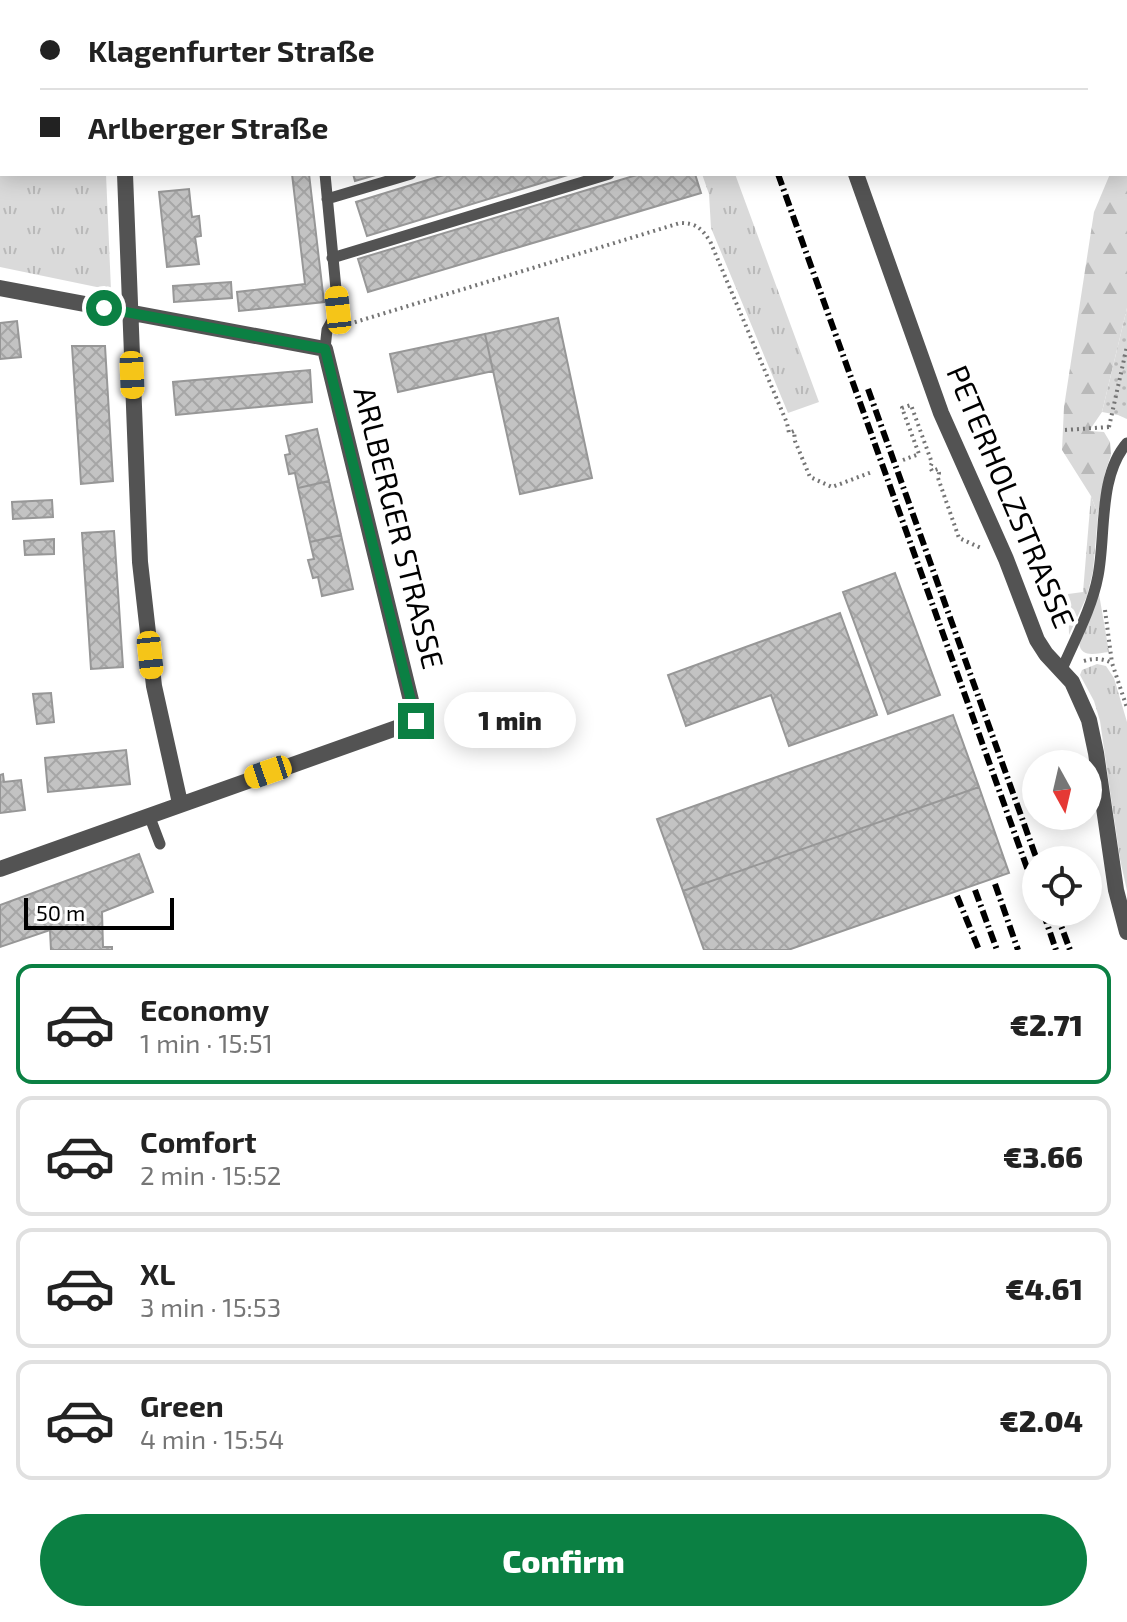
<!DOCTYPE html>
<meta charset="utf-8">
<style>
:root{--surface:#fff;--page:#f6f6f6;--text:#222;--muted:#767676;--line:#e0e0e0;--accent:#0b8043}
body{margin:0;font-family:"Exo 2",sans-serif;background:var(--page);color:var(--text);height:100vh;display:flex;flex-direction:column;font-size:30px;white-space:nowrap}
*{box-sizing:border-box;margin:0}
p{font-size:26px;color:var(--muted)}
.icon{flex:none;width:44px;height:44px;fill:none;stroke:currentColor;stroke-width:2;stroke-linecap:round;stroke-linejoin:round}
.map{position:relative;height:950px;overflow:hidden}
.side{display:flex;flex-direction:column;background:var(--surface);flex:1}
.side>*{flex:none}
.top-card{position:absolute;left:0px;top:0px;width:1128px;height:176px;box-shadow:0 4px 20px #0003;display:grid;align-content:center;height:176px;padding:0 40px;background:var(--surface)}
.needle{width:52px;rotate:172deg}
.tools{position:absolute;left:1022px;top:750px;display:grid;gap:16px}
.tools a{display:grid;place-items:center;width:80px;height:80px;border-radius:50%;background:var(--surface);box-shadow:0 4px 20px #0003;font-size:40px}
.scale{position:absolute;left:24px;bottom:20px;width:150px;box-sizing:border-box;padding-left:8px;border:4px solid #000;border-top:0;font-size:22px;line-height:28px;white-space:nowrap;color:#000;-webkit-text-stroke:6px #fff;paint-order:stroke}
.end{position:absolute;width:36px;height:36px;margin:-18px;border:10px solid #0b8043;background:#fff;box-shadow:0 0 0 4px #fff}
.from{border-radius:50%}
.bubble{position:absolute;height:56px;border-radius:28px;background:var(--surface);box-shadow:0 4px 20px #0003;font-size:26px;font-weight:800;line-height:56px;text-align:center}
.car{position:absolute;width:24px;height:48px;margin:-24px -12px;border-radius:10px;box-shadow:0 0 6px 2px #0007;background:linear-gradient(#f5c518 24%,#345 0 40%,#f5c518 0 76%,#345 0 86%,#f5c518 0)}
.top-card b{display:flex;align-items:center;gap:28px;height:76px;font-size:30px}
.top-card b+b{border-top:2px solid var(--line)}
.top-card i{width:20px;height:20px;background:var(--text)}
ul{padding:14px 0 0;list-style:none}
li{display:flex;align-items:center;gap:24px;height:120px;margin:0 16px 12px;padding:0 24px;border:4px solid var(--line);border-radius:16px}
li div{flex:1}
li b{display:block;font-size:30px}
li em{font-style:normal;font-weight:800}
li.current{border-color:var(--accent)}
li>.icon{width:72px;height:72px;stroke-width:1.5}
.action{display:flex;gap:16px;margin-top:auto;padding:16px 40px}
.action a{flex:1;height:92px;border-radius:48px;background:var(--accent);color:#fff;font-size:32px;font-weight:800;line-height:92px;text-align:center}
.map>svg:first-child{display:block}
.grass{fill:url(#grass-tufts)}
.forest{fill:url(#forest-firs)}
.garden{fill:url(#garden-dots)}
.building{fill:url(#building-cross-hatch);stroke:#979797;stroke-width:2}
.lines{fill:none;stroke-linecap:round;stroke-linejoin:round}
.path{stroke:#757575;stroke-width:4;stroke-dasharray:2 4;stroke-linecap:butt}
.service{stroke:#535353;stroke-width:11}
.minor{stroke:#535353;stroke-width:16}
.rail{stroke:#000;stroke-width:6;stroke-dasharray:12 4 2 4;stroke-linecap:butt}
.route{stroke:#0b8043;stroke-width:10}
.labels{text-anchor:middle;stroke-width:8;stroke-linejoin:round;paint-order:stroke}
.street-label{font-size:30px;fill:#000;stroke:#fff}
</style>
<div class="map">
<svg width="1127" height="950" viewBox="0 0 1127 950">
<defs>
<pattern id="grass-tufts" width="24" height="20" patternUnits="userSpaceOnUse" patternTransform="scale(2)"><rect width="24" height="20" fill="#dadada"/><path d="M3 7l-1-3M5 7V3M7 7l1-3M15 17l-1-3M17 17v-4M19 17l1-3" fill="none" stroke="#b9b9b9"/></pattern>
<pattern id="forest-firs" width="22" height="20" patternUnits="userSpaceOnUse" patternTransform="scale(2)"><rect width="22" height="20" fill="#dadada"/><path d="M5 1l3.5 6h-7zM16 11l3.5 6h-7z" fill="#b9b9b9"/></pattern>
<pattern id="garden-dots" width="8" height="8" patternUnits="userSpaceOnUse" patternTransform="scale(2)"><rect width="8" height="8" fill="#dadada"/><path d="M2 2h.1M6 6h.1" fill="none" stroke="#b9b9b9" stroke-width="1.8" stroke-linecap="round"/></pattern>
<pattern id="building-cross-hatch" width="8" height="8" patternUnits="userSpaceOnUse" patternTransform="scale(2)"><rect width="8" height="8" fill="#c3c3c3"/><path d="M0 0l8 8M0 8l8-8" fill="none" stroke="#a6a6a6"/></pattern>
</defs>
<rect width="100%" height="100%" fill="#fff"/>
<path class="grass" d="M0,54h2v120h104l5,116 -111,-23z
M702,174h33l84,228 -31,11 -77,-185 -2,-34z
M1091,496l7,19 -5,56 -6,25 -18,39 -1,-41 15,-2z
M1099,594l10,58c-12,1 -28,7 -30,-9z
M1097,664l9,2 8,12 13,44v169l-7,-32 -20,-138 -6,-20 -14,-26 2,-5z"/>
<path class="forest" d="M1127,136v172l-25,104 -13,19 15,1 6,10 1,13 -6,18 -7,42 -7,-19 -29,-46 2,-43 30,-195 16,-38h16z"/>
<path class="garden" d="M1127,308v111l-9,-4 -16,-3z"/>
<path class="building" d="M167,0h92v2h-92z
M508,0h63l-7,2h-63z
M821,0h57l1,2h-58z
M878,0h42l1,2h-42z
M292,174h17l15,128 -85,9 -2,-19 68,-8z
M353,174h26l-24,7z
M447,174h124l-204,62 -11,-34z
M640,174h55l6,19 -333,99 -10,-33z
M189,189l3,28 7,-1 2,20 -6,1 4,27 -32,3 -8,-75z
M231,282l1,16 -58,4 -1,-16z
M558,318l34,160 -72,16 -35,-160z
M17,321l4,36 -21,2v-36z
M485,334l8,37 -95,21 -8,-38z
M72,346h33l8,135 -32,3z
M310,370l2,32 -136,13 -3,-33z
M317,429l12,52 -31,7 -3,-15 -6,1 -4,-19 5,-1 -4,-18z
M329,481l12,54 -31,7 -12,-54z
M52,500l1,17 -40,2 -1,-17z
M114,531l9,136 -32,2 -9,-136z
M341,535l12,54 -31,7 -4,-19 -5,1 -5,-18 6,-1 -4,-17z
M54,539v15l-29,1 -1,-14z
M895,573l45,122 -52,19 -45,-122z
M840,613l37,102 -88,31 -18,-51 -85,31 -18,-51z
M51,693l3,29 -17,2 -4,-30z
M953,715l26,72 -296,104 -26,-72z
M126,750l4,34 -82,8 -3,-34z
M3,774l1,8 17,-2 4,30 -25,3v-38z
M979,787l30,86 -221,77h-84l-21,-59z
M139,854l14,38 -51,20 1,35h9v3h-61l-1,-20 -50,17v-42z"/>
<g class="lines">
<path class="path" d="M349,324l331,-101c16,0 21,5 30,18l77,182 2,10 5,-2 1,10 15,36 22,10 40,-15
M1109,427l18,-81
M1065,430l44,-3
M903,460l16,-6 -17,-46 9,-3 21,58 -2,4 2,4 6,-2 1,4 -1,5 21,60 22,10
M1105,610l7,53
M1084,661c10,-3 18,-3 28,2l15,45"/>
<path class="service" d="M594,2l4,-1
M325,174l13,136 -11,20 -2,19
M327,199l84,-25
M332,258l277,-84
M1062,669c13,-30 30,-61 36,-93 8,-40 0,-100 29,-133
M149,815l11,29"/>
<path class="minor" d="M120,0v2
M308,0v2
M794,0v2
M125,174l15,388 14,124 26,117
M856,174l85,239 65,146 31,81 9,14 26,28 17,38 7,33 20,137 11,42
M0,288l325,61 91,372 -416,148"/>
<path class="rail" d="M715,0l1,2
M728,0l1,2
M778,174l258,719
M868,389l169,471
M995,884l23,66
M975,890l22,60
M957,896l22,54
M1043,912l13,38
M1056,912l14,38"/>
</g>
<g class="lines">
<path class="route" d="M104,308l221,41 91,372"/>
</g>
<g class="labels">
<g class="street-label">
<text transform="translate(1010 497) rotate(67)" y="10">PETERHOLZSTRASSE</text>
<text transform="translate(398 528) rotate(76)" y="10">ARLBERGER STRASSE</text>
</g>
</g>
</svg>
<div class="tools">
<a><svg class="needle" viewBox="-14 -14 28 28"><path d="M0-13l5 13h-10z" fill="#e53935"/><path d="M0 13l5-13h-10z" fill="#767676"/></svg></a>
<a><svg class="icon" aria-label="locate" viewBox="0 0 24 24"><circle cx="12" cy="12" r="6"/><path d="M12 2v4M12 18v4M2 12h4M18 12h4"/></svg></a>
</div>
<div class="scale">50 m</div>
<i class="end from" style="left:104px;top:308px"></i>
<i class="end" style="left:416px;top:721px"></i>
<div class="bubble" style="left:444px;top:692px;width:132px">1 min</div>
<i class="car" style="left:338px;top:310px;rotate:354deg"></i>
<i class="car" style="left:132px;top:375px;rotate:178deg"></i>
<i class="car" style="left:150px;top:655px;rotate:174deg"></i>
<i class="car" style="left:268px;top:772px;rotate:251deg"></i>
<div class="top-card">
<b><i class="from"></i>Klagenfurter Straße</b>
<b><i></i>Arlberger Straße</b>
</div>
</div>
<section class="side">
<ul>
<li class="current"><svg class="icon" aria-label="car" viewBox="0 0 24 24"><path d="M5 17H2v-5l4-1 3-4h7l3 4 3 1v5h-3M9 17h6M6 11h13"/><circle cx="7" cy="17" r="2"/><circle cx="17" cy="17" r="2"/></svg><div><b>Economy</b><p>1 min · 15:51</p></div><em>€2.71</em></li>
<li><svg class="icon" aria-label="car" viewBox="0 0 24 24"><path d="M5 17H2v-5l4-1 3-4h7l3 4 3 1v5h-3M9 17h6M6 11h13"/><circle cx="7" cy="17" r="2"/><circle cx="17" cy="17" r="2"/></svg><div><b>Comfort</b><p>2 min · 15:52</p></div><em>€3.66</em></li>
<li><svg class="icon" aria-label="car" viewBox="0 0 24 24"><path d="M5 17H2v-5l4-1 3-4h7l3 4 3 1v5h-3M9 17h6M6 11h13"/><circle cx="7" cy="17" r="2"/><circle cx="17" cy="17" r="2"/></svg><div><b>XL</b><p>3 min · 15:53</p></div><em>€4.61</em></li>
<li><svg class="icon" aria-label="car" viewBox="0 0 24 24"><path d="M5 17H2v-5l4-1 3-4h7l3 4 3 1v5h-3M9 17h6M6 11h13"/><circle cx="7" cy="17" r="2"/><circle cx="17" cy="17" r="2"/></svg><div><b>Green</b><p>4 min · 15:54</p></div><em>€2.04</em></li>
</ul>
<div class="action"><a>Confirm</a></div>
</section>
